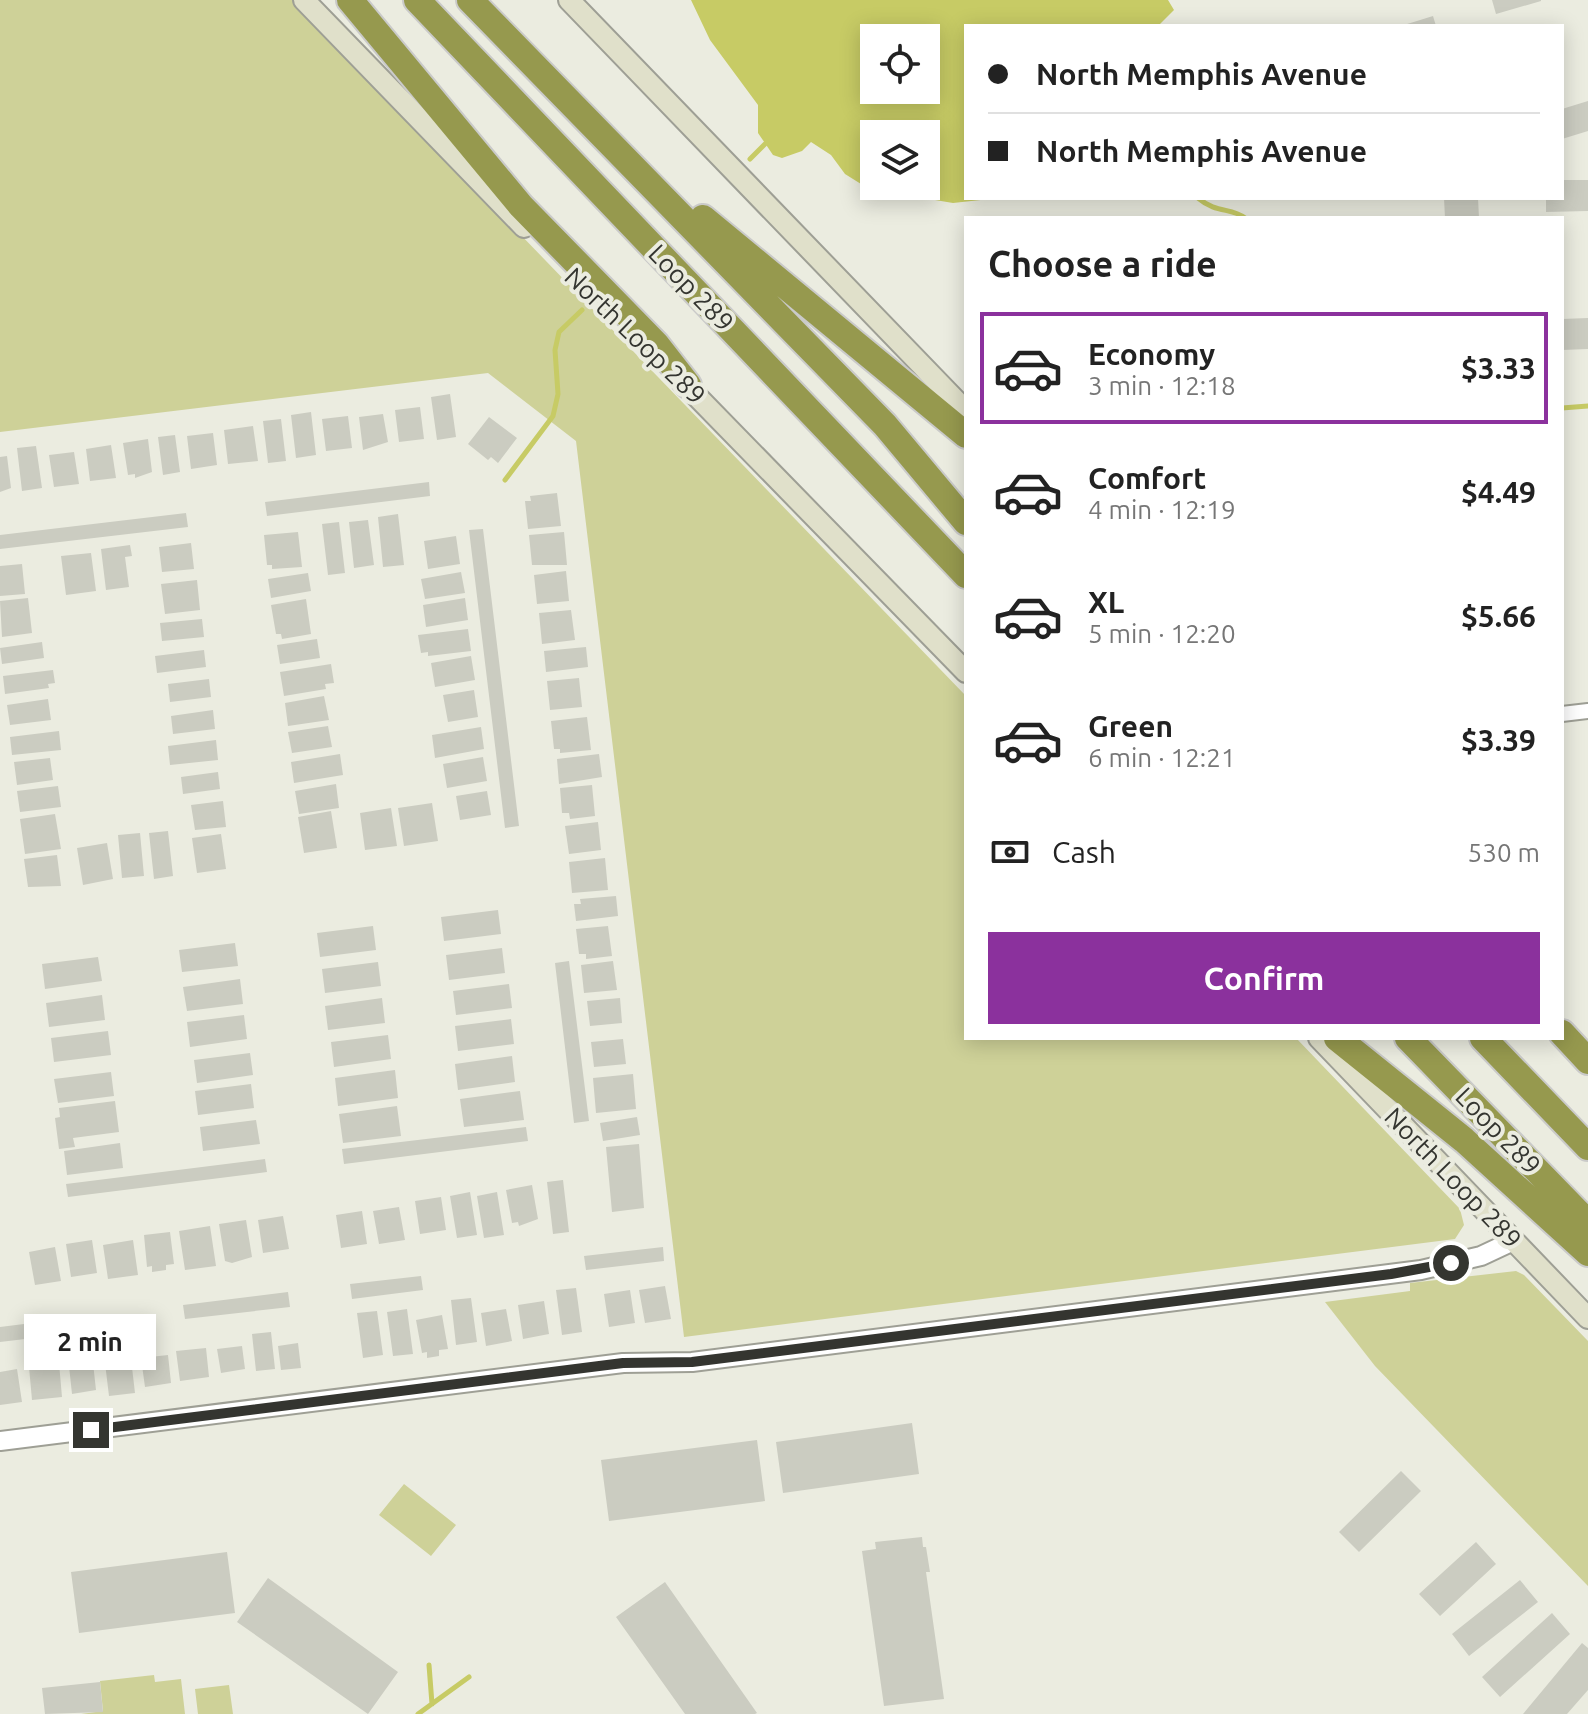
<!DOCTYPE html>
<meta charset="utf-8">
<style>
:root{--surface:#fff;--page:#f6f6f6;--text:#222;--muted:#767676;--line:#e0e0e0;--accent:#8b319d}
body{margin:0;font-family:Ubuntu,sans-serif;background:var(--page);color:var(--text);height:100vh;display:flex;flex-direction:column;font-size:30px;white-space:nowrap}
*{box-sizing:border-box;margin:0}
p{font-size:26px;color:var(--muted)}
.icon{flex:none;width:44px;height:44px;fill:none;stroke:currentColor;stroke-width:2;stroke-linecap:round;stroke-linejoin:round}
.map{position:relative;flex:1;overflow:hidden}
.drawer{position:absolute;left:964px;top:216px;width:600px;height:824px;display:flex;flex-direction:column;background:var(--surface);border-radius:0px;box-shadow:0 4px 20px #0003}
.drawer>*{flex:none}
.banner{position:absolute;left:964px;top:24px;width:600px;height:176px;border-radius:0px;box-shadow:0 4px 20px #0003;display:grid;align-content:center;height:176px;padding:0 24px;background:var(--surface)}
.buttons{position:absolute;left:860px;top:24px;display:grid;gap:16px}
.buttons a{display:grid;place-items:center;width:80px;height:80px;border-radius:0px;background:var(--surface);box-shadow:0 4px 20px #0003;font-size:40px}
.end{position:absolute;width:36px;height:36px;margin:-18px;border:10px solid #343530;background:#fff;box-shadow:0 0 0 4px #fff}
.from{border-radius:50%}
.bubble{position:absolute;height:56px;border-radius:0px;background:var(--surface);box-shadow:0 4px 20px #0003;font-size:26px;font-weight:700;line-height:56px;text-align:center}
.banner b{display:flex;align-items:center;gap:28px;height:76px;font-size:30px}
.banner b+b{border-top:2px solid var(--line)}
.banner i{width:20px;height:20px;background:var(--text)}
ul{padding:0;list-style:none}
li{display:flex;align-items:center;gap:24px;height:112px;margin:0 16px 12px;padding:0 8px;border:4px solid transparent;border-radius:0px}
li div{flex:1}
li b{display:block;font-size:30px}
li em{font-style:normal;font-weight:700}
li.active{border-color:var(--accent)}
li>.icon{width:72px;height:72px;stroke-width:1.5}
h2{padding:0 24px;font-size:36px;line-height:96px}
.pay{display:flex;align-items:center;gap:20px;height:88px;padding:0 24px;font-size:30px}
.pay p{margin-inline-start:auto}
.cta{display:flex;gap:16px;margin-top:auto;padding:16px 24px}
.cta a{flex:1;height:92px;border-radius:0px;background:var(--accent);color:#fff;font-size:32px;font-weight:700;line-height:92px;text-align:center}
.map>svg:first-child{display:block}
.green{fill:#ced198}
.water{fill:#c7cb65;fill-rule:evenodd}
.lines{fill:none;stroke-linecap:round;stroke-linejoin:round}
.stream{stroke:#c7cb65;stroke-width:5}
.building{fill:#cbccc1}
.minor-casing{stroke:#9e9f95;stroke-width:18}
.tertiary-casing{stroke:#9e9f95;stroke-width:22}
.secondary-casing{stroke:#9e9f95;stroke-width:24}
.motorway-casing{stroke:#cacac9;stroke-width:30}
.minor{stroke:#fff;stroke-width:14}
.tertiary{stroke:#fff;stroke-width:18}
.secondary{stroke:#e0e0ca;stroke-width:20}
.motorway{stroke:#96994e;stroke-width:26}
.route{stroke:#343530;stroke-width:10}
.labels{text-anchor:middle;stroke-width:8;stroke-linejoin:round;paint-order:stroke}
.street-label{font-size:26px;fill:#343530;stroke:#ebece0}
</style>
<div class="map">
<svg width="1588" height="1714" viewBox="0 0 1588 1714">
<rect width="100%" height="100%" fill="#ebece0"/>
<path class="green" d="M0,0h294l672,696v342h330l164,171 4,16 -9,14 -771,98 -108,-896 -88,-68 -488,59z
M1516,1271l8,4 64,66v245l-213,-220 -50,-64 85,-11v-8z
M404,1484l52,41 -25,31 -52,-41z
M154,1675l1,7 26,-3 4,35h-104l22,-3 -3,-30z
M229,1685l4,29h-35l-3,-25z"/>
<path class="water" d="M691,0h477l6,10 -16,16h-192v172h33l-46,5 -84,-14 -24,-15 -14,-19 -20,-13 -9,9 -20,7 -9,-3 -15,-22v-28l-48,-65zM874,38h52v52h-52zM874,134h52v52h-52z"/>
<g class="lines">
<path class="stream" d="M750,159l15,-15
M1198,198c19,16 33,9 47,20
M1562,408l26,-2
M505,480l48,-64 5,-22 -3,-44 4,-18 23,-22
M429,1665l3,39
M418,1714l51,-37"/>
</g>
<path class="building" d="M1492,0h49v1l-45,13z
M1433,16l3,10h-32v-1z
M1588,101v30l-26,8v-30z
M1562,180h26v31l-42,1v-14h16z
M1444,198h34l1,20h-34z
M1588,318v31l-26,1v-31z
M450,394l6,43 -19,3 -6,-43z
M420,407l4,32 -25,3 -4,-32z
M311,412l5,43 -20,3 -5,-43z
M383,414l5,28 -25,8 -4,-33z
M348,416l4,32 -26,3 -4,-32z
M489,417l28,21 -19,25 -7,-6 -3,3 -20,-16z
M281,419l5,42 -18,2 -5,-42z
M253,426l5,35 -30,3 -4,-34z
M213,433l4,32 -26,4 -4,-33z
M175,435l5,37 -17,3 -5,-38z
M148,439l4,33 -17,6v-4l-7,1 -5,-32z
M111,445l5,33 -26,3 -4,-32z
M36,446l6,42 -20,3 -5,-43z
M74,452l5,32 -25,3 -5,-32z
M7,456l4,32 -11,4v-35z
M429,482l1,14 -163,20 -2,-14z
M557,493l4,33 -33,3 -3,-28h6l-1,-5z
M186,513l2,14 -188,22v-14z
M398,514l6,51 -21,2 -5,-50z
M368,520l6,45 -20,3 -5,-46z
M339,522l6,51 -17,2 -6,-51z
M483,529l36,297 -14,2 -36,-298z
M298,532l4,35 -30,2v-4h-5l-3,-30z
M564,532l3,33h-35l-3,-30z
M456,536l4,28 -32,5 -4,-28z
M191,543l3,26 -32,3 -3,-25z
M130,545l2,11 -7,1 4,30 -23,3 -5,-41z
M91,553l5,38 -30,4 -5,-39z
M22,564l3,30 -25,2v-30z
M566,571l3,30 -32,3 -3,-29z
M461,572l4,21 -40,6 -4,-20z
M308,573l3,18 -40,7 -3,-19z
M197,580l3,30 -35,4 -4,-30z
M28,598l4,35 -30,4 -2,-36z
M465,598l3,22 -42,7 -3,-22z
M306,599l5,35 -29,5 -1,-5h-5l-5,-29z
M571,610l4,30 -33,4 -3,-31z
M202,619l2,18 -42,4 -2,-18z
M468,629l3,22 -43,5v-4l-7,1 -3,-18z
M317,639l3,19 -40,6 -3,-19z
M42,642l2,16 -42,6 -2,-16z
M586,647l2,20 -42,5 -2,-21z
M204,650l2,17 -49,6 -2,-17z
M471,656l4,24 -40,7 -4,-24z
M331,664l3,19 -9,1 1,5 -42,7 -4,-24z
M53,670l2,13 -7,1 1,4 -44,6 -2,-18z
M579,678l3,29 -32,3 -3,-29z
M209,679l2,18 -41,5 -2,-18z
M474,690l4,27 -30,5 -5,-27z
M324,696l5,24 -41,6 -3,-23z
M48,699l3,21 -41,5 -3,-20z
M213,710l2,19 -42,5 -2,-18z
M587,717l4,33 -31,3v-4h-6l-3,-28z
M328,726l4,21 -40,6 -4,-21z
M481,727l3,22 -49,9 -3,-23z
M59,731l2,19 -49,5 -2,-18z
M216,740l2,20 -48,5 -2,-19z
M340,754l3,21 -49,8 -3,-21z
M599,754l3,23 -43,7 -2,-25z
M483,757l4,24 -40,7 -4,-24z
M50,758l3,22 -36,5 -3,-23z
M218,772l2,17 -37,5 -2,-17z
M336,784l3,24 -40,6 -4,-23z
M592,785l3,31 -25,3 -1,-6h-7l-2,-25z
M58,786l3,21 -41,5 -3,-21z
M487,791l4,24 -31,5 -4,-24z
M223,801l3,26 -31,3 -4,-25z
M432,803l6,38 -34,5 -6,-38z
M391,808l6,38 -32,4 -5,-37z
M331,811l6,37 -33,5 -6,-36z
M55,814l6,35 -36,5 -5,-35z
M598,822l3,28 -32,4 -4,-28z
M168,831l5,45 -19,3 -5,-46z
M140,833l4,43 -22,2 -4,-43z
M221,834l5,35 -29,4 -5,-35z
M107,843l6,36 -30,6 -6,-37z
M57,855l4,31 -33,1 -4,-28z
M605,858l3,32 -36,3 -3,-31z
M616,896l2,20 -42,5 -2,-17h7l-1,-5z
M498,910l3,24 -57,7 -3,-24z
M373,926l3,24 -56,7 -3,-24z
M608,926l4,30 -26,3v-5h-7l-3,-25z
M235,943l3,23 -56,6 -3,-22z
M502,948l3,25 -56,7 -3,-25z
M98,957l4,24 -57,8 -3,-25z
M569,961l20,160 -15,2 -19,-160z
M613,961l4,29 -33,3 -3,-28z
M378,962l3,24 -56,7 -3,-24z
M240,979l3,25 -56,7 -4,-24z
M509,984l3,24 -56,7 -3,-24z
M102,995l3,25 -56,7 -3,-24z
M382,998l3,25 -57,7 -3,-24z
M620,998l2,25 -32,3 -3,-25z
M244,1015l3,24 -57,8 -3,-25z
M511,1019l3,25 -56,7 -3,-25z
M108,1031l3,24 -57,7 -3,-24z
M388,1035l3,24 -57,8 -3,-25z
M623,1039l3,25 -32,3 -3,-25z
M250,1053l3,22 -56,8 -3,-23z
M512,1056l3,26 -57,8 -3,-26z
M395,1070l3,28 -60,8 -3,-28z
M111,1072l3,24 -56,7 -4,-24z
M633,1074l3,35 -40,4 -3,-35z
M251,1084l3,24 -56,7 -3,-24z
M520,1091l4,29 -60,7 -4,-28z
M115,1101l4,31 -46,6 2,9 -16,2 -4,-31 5,-1 -1,-9z
M397,1106l4,30 -58,7 -4,-29z
M637,1117l3,18 -37,6 -3,-18z
M256,1120l4,24 -57,7 -3,-24z
M526,1127l2,14 -184,23 -2,-15z
M120,1143l3,25 -56,7 -3,-24z
M639,1144l5,64 -32,4 -6,-65z
M265,1159l2,13 -199,25 -2,-13z
M563,1180l6,52 -16,2 -6,-52z
M532,1185l6,34 -19,7 -1,-4 -6,1 -6,-33z
M470,1192l7,43 -20,3 -7,-42z
M497,1192l7,43 -20,3 -7,-42z
M441,1197l5,33 -26,4 -5,-33z
M399,1207l6,33 -26,4 -6,-33z
M362,1211l5,33 -26,4 -5,-33z
M283,1216l6,33 -26,4 -5,-33z
M246,1220l6,37 -20,6 -7,-2 -6,-37z
M210,1226l6,40 -31,4 -6,-39z
M170,1232l4,32 -8,1v5l-14,2v-6l-5,1 -3,-32z
M92,1240l5,33 -26,4 -5,-33z
M133,1240l5,35 -30,4 -5,-34z
M55,1247l6,34 -26,4 -6,-33z
M663,1247l1,14 -78,9 -2,-14z
M421,1276l2,14 -71,9 -2,-15z
M665,1286l6,33 -26,4 -6,-33z
M576,1288l6,44 -20,3 -6,-45z
M630,1290l5,33 -26,4 -5,-33z
M288,1292l2,15 -105,12 -2,-14z
M471,1298l6,44 -21,3 -5,-45z
M544,1301l5,33 -26,5 -5,-34z
M407,1309l6,45 -20,2 -6,-44z
M506,1309l6,32 -26,5 -5,-33z
M377,1311l6,44 -20,3 -6,-45z
M442,1315l6,34 -9,1v6l-12,2v-6l-5,1 -6,-33z
M40,1322l2,15 -42,5v-15z
M271,1332l4,37 -19,2 -4,-37z
M298,1343l3,25 -20,2 -3,-24z
M242,1346l3,23 -24,4 -4,-24z
M206,1348l3,29 -29,4 -4,-30z
M168,1355l3,28 -26,4 -4,-29z
M131,1359l4,34 -26,3 -4,-33z
M59,1363l3,34 -30,3 -3,-33z
M93,1363l3,27 -24,4 -3,-28z
M17,1369l5,33 -22,3v-33z
M912,1423l7,51 -136,19 -7,-51z
M757,1440l8,61 -156,20 -8,-61z
M1401,1471l20,20 -62,61 -20,-20z
M922,1537l1,10h3l4,25h-4l18,127 -60,7 -22,-155 14,-2 -1,-7z
M1476,1542l20,22 -56,52 -21,-22z
M227,1552l8,61 -156,20 -8,-61z
M268,1578l130,94 -30,42 -131,-92z
M1520,1580l18,22 -69,54 -17,-22z
M665,1582l92,131 -2,1h-70l-69,-97z
M1552,1613l18,21 -70,63 -18,-20z
M1582,1643l6,5v42l-21,24h-44z
M100,1682l3,30 -58,2 -3,-26z"/>
<g class="lines">
<g class="minor-casing">
<path id="minor" d="M1562,714l26,-3"/>
</g>
<g class="tertiary-casing">
<path id="tertiary" d="M0,1441l623,-78 69,-1 729,-92 60,-14 32,-15"/>
</g>
<g class="secondary-casing">
<path id="secondary" d="M304,0l220,227
M569,0l397,411
M678,377l288,295
M1319,1038l269,280"/>
</g>
<g class="motorway-casing">
<path id="motorway" d="M350,0l171,206 135,138 32,41
M417,0l549,575
M470,0l415,425 81,97
M703,218l263,217
M1562,1033l26,28
M1337,1038l127,102 124,113
M1408,1038l180,185
M1483,1038l105,109"/>
</g>
<use href="#minor" class="minor"/>
<use href="#tertiary" class="tertiary"/>
<use href="#secondary" class="secondary"/>
<use href="#motorway" class="motorway"/>
</g>
<g class="lines">
<path class="route" d="M91,1430l532,-67 69,-1 699,-88 60,-11"/>
</g>
<g class="labels">
<g class="street-label">
<text transform="translate(691 288) rotate(46)" y="9">Loop 289</text>
<text transform="translate(635 336) rotate(44)" y="9">North Loop 289</text>
<text transform="translate(1498 1131) rotate(46)" y="9">Loop 289</text>
<text transform="translate(1453 1178) rotate(46)" y="9">North Loop 289</text>
</g>
</g>
</svg>
<div class="buttons">
<a><svg class="icon" aria-label="locate" viewBox="0 0 24 24"><circle cx="12" cy="12" r="6"/><path d="M12 2v4M12 18v4M2 12h4M18 12h4"/></svg></a>
<a><svg class="icon" aria-label="layers" viewBox="0 0 24 24"><path d="M12 4l9 5-9 5-9-5zM3 14l9 5 9-5"/></svg></a>
</div>
<i class="end from" style="left:1451px;top:1263px"></i>
<i class="end" style="left:91px;top:1430px"></i>
<div class="bubble" style="left:24px;top:1314px;width:132px">2 min</div>
<div class="banner">
<b><i class="from"></i>North Memphis Avenue</b>
<b><i></i>North Memphis Avenue</b>
</div>
<section class="drawer">
<h2>Choose a ride</h2>
<ul>
<li class="active"><svg class="icon" aria-label="car" viewBox="0 0 24 24"><path d="M5 17H2v-5l4-1 3-4h7l3 4 3 1v5h-3M9 17h6M6 11h13"/><circle cx="7" cy="17" r="2"/><circle cx="17" cy="17" r="2"/></svg><div><b>Economy</b><p>3 min · 12:18</p></div><em>$3.33</em></li>
<li><svg class="icon" aria-label="car" viewBox="0 0 24 24"><path d="M5 17H2v-5l4-1 3-4h7l3 4 3 1v5h-3M9 17h6M6 11h13"/><circle cx="7" cy="17" r="2"/><circle cx="17" cy="17" r="2"/></svg><div><b>Comfort</b><p>4 min · 12:19</p></div><em>$4.49</em></li>
<li><svg class="icon" aria-label="car" viewBox="0 0 24 24"><path d="M5 17H2v-5l4-1 3-4h7l3 4 3 1v5h-3M9 17h6M6 11h13"/><circle cx="7" cy="17" r="2"/><circle cx="17" cy="17" r="2"/></svg><div><b>XL</b><p>5 min · 12:20</p></div><em>$5.66</em></li>
<li><svg class="icon" aria-label="car" viewBox="0 0 24 24"><path d="M5 17H2v-5l4-1 3-4h7l3 4 3 1v5h-3M9 17h6M6 11h13"/><circle cx="7" cy="17" r="2"/><circle cx="17" cy="17" r="2"/></svg><div><b>Green</b><p>6 min · 12:21</p></div><em>$3.39</em></li>
</ul>
<div class="pay"><svg class="icon" aria-label="cash" viewBox="0 0 24 24"><path d="M3 7h18v10H3z"/><circle cx="12" cy="12" r="2"/></svg>Cash<p>530 m</p></div>
<div class="cta"><a>Confirm</a></div>
</section>
</div>
